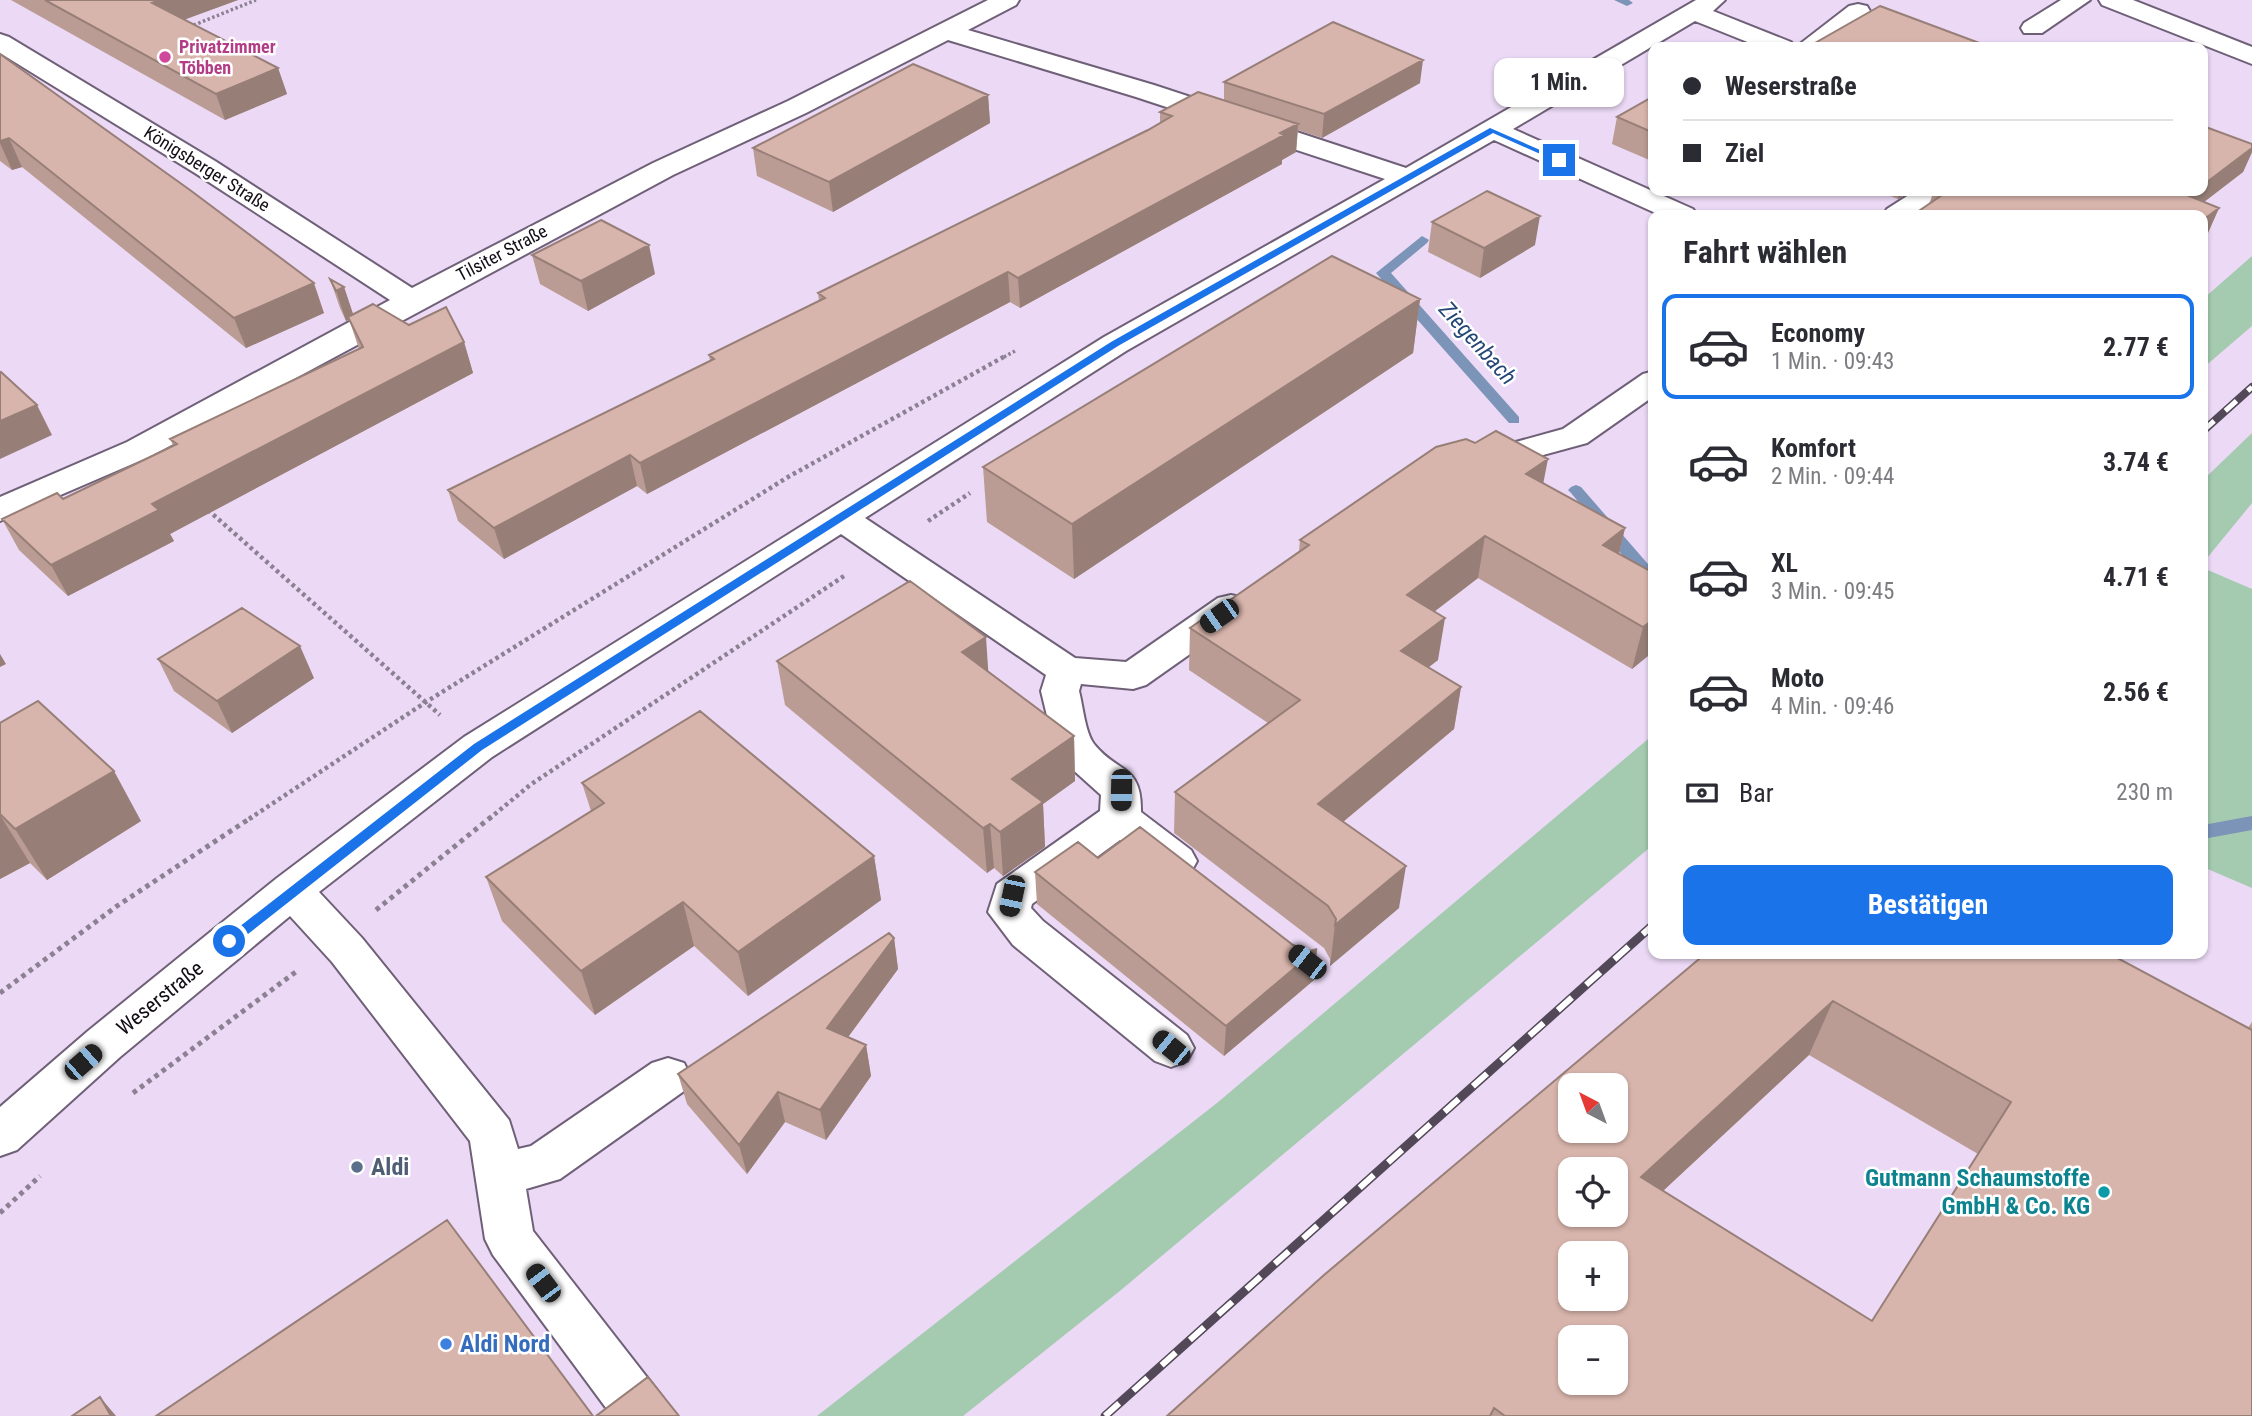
<!DOCTYPE html>
<html lang="de">
<meta charset="utf-8">
<style>
:root{--surface:#fff;--page:#f7f7f7;--text:#2b2b33;--muted:#7c7c81;--line:#e1e1e2;--accent:#1a73e8}
body{margin:0;font-family:"Roboto Condensed",sans-serif;background:var(--page);color:var(--text);height:100vh;display:flex;flex-direction:column;font-size:26px;white-space:nowrap}
*{box-sizing:border-box;margin:0}
p{font-size:23px;color:var(--muted)}
.icon{flex:none;width:38px;height:38px;fill:none;stroke:currentColor;stroke-width:2;stroke-linecap:round;stroke-linejoin:round}
.map{position:relative;flex:1;overflow:hidden}
.details{position:absolute;left:1648px;top:210px;width:560px;height:749px;display:flex;flex-direction:column;background:var(--surface);border-radius:14px;box-shadow:0 2px 5px #0004}
.details>*{flex:none}
.hud{position:absolute;left:1648px;top:42px;width:560px;height:154px;border-radius:14px;box-shadow:0 2px 5px #0004;display:grid;align-content:center;height:154px;padding:0 35px;background:var(--surface)}
.needle{width:46px;rotate:319deg}
.tools{position:absolute;left:1558px;top:1073px;display:grid;gap:14px}
.tools a{display:grid;place-items:center;width:70px;height:70px;border-radius:14px;background:var(--surface);box-shadow:0 2px 5px #0004;font-size:35px}
.end{position:absolute;width:32px;height:32px;margin:-16px;border:9px solid #1a73e8;background:#fff;box-shadow:0 0 0 4px #fff}
.from{border-radius:50%}
.bubble{position:absolute;height:49px;border-radius:14px;background:var(--surface);box-shadow:0 2px 5px #0004;font-size:23px;font-weight:700;line-height:49px;text-align:center}
.car{position:absolute;width:21px;height:42px;margin:-21px -10px;border-radius:9px;box-shadow:0 0 5px 2px #0007;background:linear-gradient(#222 24%,#8ab4d8 0 40%,#222 0 76%,#8ab4d8 0 86%,#222 0)}
.hud b{display:flex;align-items:center;gap:24px;height:66px;font-size:26px}
.hud b+b{border-top:2px solid var(--line)}
.hud i{width:18px;height:18px;background:var(--text)}
ul{padding:0;list-style:none}
li{display:flex;align-items:center;gap:21px;height:105px;margin:0 14px 10px;padding:0 21px;border:4px solid transparent;border-radius:14px}
li div{flex:1}
li b{display:block;font-size:26px}
li em{font-style:normal;font-weight:700}
li.active{border-color:var(--accent)}
li>.icon{width:63px;height:63px;stroke-width:1.5}
h2{padding:0 35px;font-size:32px;line-height:84px}
.pay{display:flex;align-items:center;gap:18px;height:77px;padding:0 35px;font-size:26px}
.pay p{margin-inline-start:auto}
.cta{display:flex;gap:14px;margin-top:auto;padding:14px 35px}
.cta a{flex:1;height:80px;border-radius:14px;background:var(--accent);color:#fff;font-size:28px;font-weight:700;line-height:80px;text-align:center}
.map>svg:first-child{display:block}
.green{fill:#a4cab0}
.lines{fill:none;stroke-linecap:round;stroke-linejoin:round}
.stream{fill:#7b94b8;fill-rule:evenodd}
.minor-casing{stroke:#6f6078;stroke-width:4}
.path-far2{stroke:#8c8093;stroke-width:3.5;stroke-dasharray:2.5 2.5;stroke-linecap:butt}
.path-far1{stroke:#8c8093;stroke-width:4.5;stroke-dasharray:3.5 3.5;stroke-linecap:butt}
.path{stroke:#8c8093;stroke-width:5;stroke-dasharray:4.5 4.5;stroke-linecap:butt}
.minor{fill:#fff;fill-rule:evenodd}
.rail-far1-casing{stroke:#524857;stroke-width:8}
.rail-casing{stroke:#524857;stroke-width:9}
.rail-far1{stroke:#fff;stroke-width:5;stroke-dasharray:15;stroke-linecap:butt}
.rail{stroke:#fff;stroke-width:6;stroke-dasharray:19;stroke-linecap:butt}
.wall{fill:#ba9c94;fill-rule:evenodd}
.shaded-wall{fill:#977f78}
.building{fill:#d8b5ac;stroke:#977f78;stroke-width:2;fill-rule:evenodd}
.route{fill:#1a73e8}
.hotel-dot{fill:#d1479c;stroke:#fff;stroke-width:2.5}
.service-dot{fill:#5c6f8a;stroke:#fff;stroke-width:2.5}
.culture-dot{fill:#0f9aa8;stroke:#fff;stroke-width:2.5}
.shop-dot{fill:#3f7fe0;stroke:#fff;stroke-width:2.5}
.labels{text-anchor:middle;stroke-width:5;stroke-linejoin:round;paint-order:stroke}
.far-hotel-label{font-size:18px;font-weight:bold;fill:#b23c85;stroke:#fff;text-anchor:start}
.far-street-label{font-size:18px;fill:#130d16;stroke:#fff}
.street-label{font-size:21px;fill:#130d16;stroke:#fff}
.water-label{font-size:23px;font-style:italic;fill:#234676;stroke:#fff}
.near-service-label{font-size:24px;font-weight:bold;fill:#4e5e75;stroke:#fff;text-anchor:start}
.near-culture-label{font-size:24px;font-weight:bold;fill:#0d838f;stroke:#fff;text-anchor:end}
.near-shop-label{font-size:24px;font-weight:bold;fill:#366cbe;stroke:#fff;text-anchor:start}
</style>
<div class="map">
<svg width="2252" height="1416" viewBox="0 0 2252 1416">
<rect width="100%" height="100%" fill="#ebd9f5"/>
<path class="green" d="M2252,256v70l-49,42v-69z
M2252,433v70l-49,60v-83z
M2203,568l49,21v299l-49,-21z
M1654,734v110l-533,446 -158,126h-146l400,-313z"/>
<g class="lines">
<path class="stream" d="M1614,0h15l4,3 -6,3z
M1422,236l7,4 -2,3 -36,30 128,144v6h-10l-133,-150z
M1576,485l5,2 73,84v16l-6,-1 -77,-93 -3,-3 3,-3z
M2252,816v14l-49,9v-14z"/>
<g class="minor-casing">
<path id="minor" d="M988,0h31l-3,5 -48,25 186,55 252,83 290,-168h29l-12,11 78,31 4,5h-35l-65,-26 -182,108 180,80 4,6h-37l-166,-75 -368,211 -261,167 210,140 51,4 92,-64 13,-3 13,3 5,9 -5,9 -98,69 -13,4 -52,-5 -2,7c4,15 6,41 15,53 24,30 48,20 47,68l50,38 6,11 -6,11c-29,9 -49,-15 -71,-32l-88,64 -1,4 12,13 144,114 7,13 -7,13 -16,6 -16,-6 -142,-116 -25,-33 9,-28 103,-73 1,-16 -40,-36 -6,-10 -14,-58 5,-16 -205,-141 -349,223 -173,135 43,46 147,182 9,29 13,-3 121,-83 16,-5 16,5 7,14 -7,14 -124,88 -34,10 7,42 130,167 7,18h-58l-119,-161 -8,-16 -15,-98 -138,-179 -42,-46 -170,141 -103,93 -17,6v-49l88,-76 189,-153 187,-141 640,-400 281,-158 -249,-82 -188,-57 -142,73 -133,62 -522,281 -151,65v-24l127,-55 263,-142 -195,-127 -195,-120v-19l9,3 206,124 197,127 241,-125 135,-62z
M2061,0h29l-48,33h-18l-3,-5 3,-5z
M2099,0h34l119,47v17l-150,-59z
M1858,4l9,2 3,5 -3,5 -43,31h-28l53,-41z
M1915,191h39l45,18 4,6h-38l-31,-12 -18,12h-33l4,-6z
M1654,371v25l-67,47 -110,30 -12,-3 -5,-7 5,-7 98,-27 80,-55z"/>
</g>
<path class="path-far2" d="M189,27l67,-27
M1004,357l11,-6"/>
<path class="path-far1" d="M208,510l232,205
M928,521l42,-28
M249,819l177,-117 362,-225 219,-122
M489,819l41,-34 314,-209"/>
<path class="path" d="M376,910l115,-93
M0,993l117,-87 135,-89
M133,1093l164,-122
M0,1213l40,-37"/>
<use href="#minor" class="minor"/>
<g class="rail-far1-casing">
<path id="rail-far1" d="M2203,431l49,-44"/>
</g>
<g class="rail-casing">
<path id="rail" d="M1105,1416l549,-492"/>
</g>
<use href="#rail-far1" class="rail-far1"/>
<use href="#rail" class="rail"/>
</g>
<path class="wall" d="M11,0h227l-54,19 94,49 9,26 -62,26z
M0,54l324,259 -78,35 -224,-181 -10,3 -12,-9z
M1224,82l196,1 -98,55 -24,-8 -2,22 -14,8v4l-262,144 -10,-6 -363,192 -10,-8 -133,73 -46,-38 -10,-31 262,-129 -1,-6 110,-54 -1,-8 330,-163 12,-7v-11l64,-12z
M988,95l2,28 -157,89 -76,-36 -4,-28z
M1654,96v66l-42,-18 5,-27z
M2252,144v8l-9,20 -39,30 15,6 -12,27 -278,-31 5,-13h269z
M1878,191h33l-13,8z
M1432,222l103,23 -55,33 -52,-26z
M532,255l123,19 -67,37 -48,-27z
M330,279l14,8 9,27 56,11 55,17 9,31 -303,161 4,7 -106,55 -49,-46 -17,-31 61,-20 110,-54 -3,-6 189,-90 -10,-30 -3,2 -6,-13z
M1420,299l-7,54 -339,226 -87,-57 -4,-55z
M1543,483l82,45 -6,26 35,19v78l-22,18 -154,-91 -44,34 4,48 -10,7 33,20 -7,42 -111,93 56,86 -69,58v-7l-6,-11 -150,-115 1,-41 93,-69 -79,-53 1,-42 109,-77 1,-11z
M158,659l156,19 -82,55 -58,-42z
M777,661l211,11 86,64 1,45 -32,23 2,43 -42,29 -9,-8 -7,5 -202,-168z
M0,723l141,98 -94,59 -17,-17 -30,16z
M582,783l292,73 7,44 -133,96 -54,-50 -99,69 -93,-94 -16,-44 105,-66z
M1098,858l195,87 17,6 7,-2 -3,31 -90,76 -187,-152 -2,-32z
M894,938l4,31 -50,68 18,8 5,31 -45,64 -41,-18 -38,52 -60,-70 -9,-30z
M1705,954l543,74 4,-6v394h-1085zM1809,1055l169,99 -106,167 -209,-130z"/>
<path class="shaded-wall" d="M160,0h78l-76,28 -10,-25z
M1423,60l-3,23 -98,55 2,-24z
M278,68l9,26 -62,26 -9,-26z
M988,95l2,28 -157,89 -4,-30z
M1298,124l-2,28 -14,8v4l-262,144 -2,-30z
M9,138l13,29 -10,3 -12,-27v-2z
M2252,148v4l-9,20 -56,43 2,-19 6,-5h8v-6z
M1900,191h11l-13,8z
M2219,208l-12,27 -4,3v-18z
M1540,216l-5,29 -55,33 4,-30z
M649,245l6,29 -67,37 -7,-30z
M1008,272l2,30 -363,192 -7,-31z
M314,283l10,30 -78,35 -12,-30z
M344,287l10,30 -8,4 -10,-30z
M1420,299l-7,54 -339,226 -2,-55z
M464,342l9,31 -303,161 4,7 -106,55 -17,-31 101,-61z
M37,405l15,30 -52,24v-38z
M630,455l7,31 -133,73 -10,-31z
M1548,459l-8,41 -14,-26z
M1625,528l-10,42 -12,-25z
M1485,536l-7,42 -77,59 6,-42z
M1445,618l-7,42 -42,33 5,-42z
M1654,619v32l-22,18 11,-42z
M986,637l3,45 -27,-30z
M300,646l14,32 -82,55 -15,-32z
M0,654l6,10 -6,3z
M1461,687l-7,42 -140,117 4,-42z
M1074,736l1,45 -32,23 2,43 -42,29 -3,-44 12,-53z
M114,771l27,50 -94,59 -32,-51z
M0,815l30,48 -30,16z
M990,824l4,44 -7,5 -4,-45z
M874,856l7,44 -133,96 -10,-44z
M1406,866l-7,42 -69,58 5,-41z
M683,902l11,44 -99,69 -14,-44z
M894,938l4,31 -66,90 -5,-31z
M1317,949l-3,31 -90,76 2,-30z
M1833,1001l-24,54 -187,174 19,-52z
M866,1045l5,31 -45,64 -6,-30z
M778,1092l7,30 -38,52 -8,-29z
M100,1397l16,19h-5z"/>
<path class="building" d="M45,0h115l-8,3 126,65 -62,26z
M1880,6l110,41h-182z
M1333,22l90,38 -99,54 -100,-32z
M0,54l190,136 124,93 -80,35 -225,-180 -9,3z
M913,64l75,31 -159,87 -76,-34z
M1198,92l100,32 -18,9 4,2 -266,143 -10,-6 -368,191 -10,-8 -136,73 -46,-38 266,-131 -5,-4 116,-57 -7,-5 330,-163 24,-14 -12,-4z
M1654,96v37l-37,-16z
M2203,126l49,18v4l-49,37z
M1487,191l53,25 -56,32 -52,-26z
M1948,191h247l-6,5 30,12 -16,12v-5h-290z
M601,220l48,25 -68,36 -49,-26z
M1332,256l88,43 -348,225 -89,-57z
M330,279l14,8 -8,4z
M373,304l36,21 37,-18 18,35 -312,162 7,6 -108,55 -49,-46 55,-26 6,6 114,-55 -7,-5 193,-92 -15,-30z
M1,372l36,33 -37,16v-48z
M1496,431l52,28 -22,15 99,54 -22,17 51,28v46l-11,8 -158,-91 -78,59 38,23 -44,33 60,36 -143,117 88,62 -71,59 1,-6 -8,-13 -153,-114 125,-92 -110,-72 119,-83 -9,-5 136,-93 30,-8 9,4z
M910,581l76,56 -24,15 112,84 -62,43 31,23 -43,30 -10,-8 -7,4 -206,-167z
M242,608l58,38 -83,55 -59,-42z
M38,701l76,70 -99,58 -15,-15v-91z
M700,711l174,145 -136,96 -55,-50 -102,69 -95,-94 118,-74 -22,-20z
M1140,827l153,118 17,6 7,-2 -91,77 -191,-154 43,-30 20,16z
M889,933l5,5 -67,90 39,17 -46,65 -42,-18 -39,53 -61,-71z
M1705,954h405l142,76v386h-747l-11,-8 -4,8h-323l157,-141zM1833,1001l178,101 -139,219 -231,-144zM1570,1085h45v45h-45zM1570,1169h45v45h-45zM1570,1253h45v45h-45zM1570,1337h45v45h-45z
M447,1220l146,196h-437z
M648,1377l31,39h-83z
M100,1397l11,19h-39z"/>
<path class="route" d="M1490,128l73,32 -7,1 -63,-28 -375,213 -636,404 -248,195h-9v-7l249,-194 637,-402z"/>
<circle class="hotel-dot" cx="165" cy="57" r="7"/>
<circle class="service-dot" cx="357" cy="1167" r="7"/>
<circle class="culture-dot" cx="2104" cy="1192" r="7"/>
<circle class="shop-dot" cx="446" cy="1344" r="7"/>
<g class="labels">
<g class="far-hotel-label">
<text x="179" y="53">Privatzimmer<tspan x="179" dy="21">Többen</tspan></text>
</g>
<g class="far-street-label">
<text transform="translate(207 169) rotate(32)" y="6">Königsberger Straße</text>
<text transform="translate(502 253) rotate(-28)" y="6">Tilsiter Straße</text>
</g>
<g class="street-label">
<text transform="translate(160 998) rotate(-39)" y="7">Weserstraße</text>
</g>
<g class="water-label">
<text transform="translate(1478 343) rotate(48)" y="8">Ziegenbach</text>
</g>
<g class="near-service-label">
<text x="371" y="1175">Aldi</text>
</g>
<g class="near-culture-label">
<text x="2090" y="1186">Gutmann Schaumstoffe<tspan x="2090" dy="28">GmbH &amp; Co. KG</tspan></text>
</g>
<g class="near-shop-label">
<text x="460" y="1352">Aldi Nord</text>
</g>
</g>
</svg>
<div class="tools">
<a><svg class="needle" viewBox="-14 -14 28 28"><path d="M0-13l5 13h-10z" fill="#e53935"/><path d="M0 13l5-13h-10z" fill="#7c7c81"/></svg></a>
<a><svg class="icon" aria-label="locate" viewBox="0 0 24 24"><circle cx="12" cy="12" r="6"/><path d="M12 2v4M12 18v4M2 12h4M18 12h4"/></svg></a>
<a>+</a>
<a>−</a>
</div>
<i class="end from" style="left:229px;top:941px"></i>
<i class="end" style="left:1559px;top:160px"></i>
<div class="bubble" style="left:1494px;top:58px;width:130px">1 Min.</div>
<i class="car" style="left:1219px;top:616px;rotate:235deg"></i>
<i class="car" style="left:1121px;top:790px;rotate:181deg"></i>
<i class="car" style="left:1012px;top:896px;rotate:192deg"></i>
<i class="car" style="left:1307px;top:962px;rotate:308deg"></i>
<i class="car" style="left:1171px;top:1048px;rotate:309deg"></i>
<i class="car" style="left:83px;top:1062px;rotate:49deg"></i>
<i class="car" style="left:543px;top:1283px;rotate:323deg"></i>
<div class="hud">
<b><i class="from"></i>Weserstraße</b>
<b><i></i>Ziel</b>
</div>
<section class="details">
<h2>Fahrt wählen</h2>
<ul>
<li class="active"><svg class="icon" aria-label="car" viewBox="0 0 24 24"><path d="M5 17H2v-5l4-1 3-4h7l3 4 3 1v5h-3M9 17h6M6 11h13"/><circle cx="7" cy="17" r="2"/><circle cx="17" cy="17" r="2"/></svg><div><b>Economy</b><p>1 Min. · 09:43</p></div><em>2.77 €</em></li>
<li><svg class="icon" aria-label="car" viewBox="0 0 24 24"><path d="M5 17H2v-5l4-1 3-4h7l3 4 3 1v5h-3M9 17h6M6 11h13"/><circle cx="7" cy="17" r="2"/><circle cx="17" cy="17" r="2"/></svg><div><b>Komfort</b><p>2 Min. · 09:44</p></div><em>3.74 €</em></li>
<li><svg class="icon" aria-label="car" viewBox="0 0 24 24"><path d="M5 17H2v-5l4-1 3-4h7l3 4 3 1v5h-3M9 17h6M6 11h13"/><circle cx="7" cy="17" r="2"/><circle cx="17" cy="17" r="2"/></svg><div><b>XL</b><p>3 Min. · 09:45</p></div><em>4.71 €</em></li>
<li><svg class="icon" aria-label="car" viewBox="0 0 24 24"><path d="M5 17H2v-5l4-1 3-4h7l3 4 3 1v5h-3M9 17h6M6 11h13"/><circle cx="7" cy="17" r="2"/><circle cx="17" cy="17" r="2"/></svg><div><b>Moto</b><p>4 Min. · 09:46</p></div><em>2.56 €</em></li>
</ul>
<div class="pay"><svg class="icon" aria-label="cash" viewBox="0 0 24 24"><path d="M3 7h18v10H3z"/><circle cx="12" cy="12" r="2"/></svg>Bar<p>230 m</p></div>
<div class="cta"><a>Bestätigen</a></div>
</section>
</div>
